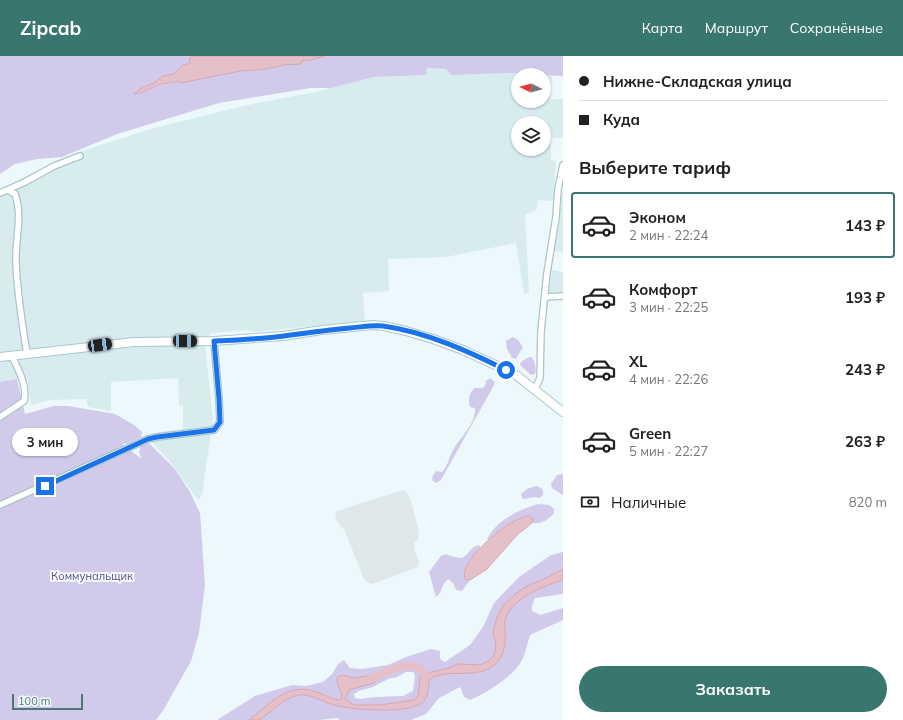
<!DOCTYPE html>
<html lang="ru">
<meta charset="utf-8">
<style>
:root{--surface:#fff;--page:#f6f6f6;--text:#202124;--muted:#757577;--line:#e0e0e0;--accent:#397670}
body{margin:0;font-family:Mulish,sans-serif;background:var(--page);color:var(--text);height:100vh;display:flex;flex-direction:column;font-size:15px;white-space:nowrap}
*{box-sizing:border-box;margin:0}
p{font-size:13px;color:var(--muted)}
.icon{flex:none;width:22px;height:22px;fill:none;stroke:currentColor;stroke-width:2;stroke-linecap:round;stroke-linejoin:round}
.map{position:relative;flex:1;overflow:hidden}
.panel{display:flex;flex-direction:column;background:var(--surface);width:340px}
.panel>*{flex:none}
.banner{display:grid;align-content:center;height:88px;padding:0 16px;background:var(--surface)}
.needle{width:26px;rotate:276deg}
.controls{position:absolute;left:511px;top:12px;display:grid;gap:8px}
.controls a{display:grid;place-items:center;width:40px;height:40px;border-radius:50%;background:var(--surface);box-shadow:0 1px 3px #0004;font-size:20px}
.scale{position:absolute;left:12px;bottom:10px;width:71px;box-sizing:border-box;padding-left:4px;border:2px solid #4f7777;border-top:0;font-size:11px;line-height:14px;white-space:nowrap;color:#4f7777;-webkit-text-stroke:3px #f3fbfe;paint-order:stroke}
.end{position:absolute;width:18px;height:18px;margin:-9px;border:5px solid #1a73e8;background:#fff;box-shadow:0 0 0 2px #fff}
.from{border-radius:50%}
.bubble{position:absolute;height:28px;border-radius:14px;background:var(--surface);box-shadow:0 1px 3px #0004;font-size:13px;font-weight:700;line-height:28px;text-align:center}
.car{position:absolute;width:12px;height:24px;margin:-12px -6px;border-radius:5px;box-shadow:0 0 3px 1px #0007;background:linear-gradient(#222 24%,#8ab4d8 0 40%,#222 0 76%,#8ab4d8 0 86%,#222 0)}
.banner b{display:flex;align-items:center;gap:14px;height:38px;font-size:15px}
.banner b+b{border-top:1px solid var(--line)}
.banner i{width:10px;height:10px;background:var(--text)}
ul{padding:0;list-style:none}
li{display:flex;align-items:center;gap:12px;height:66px;margin:0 8px 6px;padding:0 8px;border:2px solid transparent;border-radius:4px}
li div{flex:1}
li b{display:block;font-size:15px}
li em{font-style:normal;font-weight:700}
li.selected{border-color:var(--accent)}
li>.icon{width:36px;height:36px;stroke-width:1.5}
h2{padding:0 16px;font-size:18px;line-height:48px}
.pay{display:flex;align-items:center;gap:10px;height:44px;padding:0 16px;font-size:15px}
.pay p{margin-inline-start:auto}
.primary-button{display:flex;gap:8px;margin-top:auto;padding:8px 16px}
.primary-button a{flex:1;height:46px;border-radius:24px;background:var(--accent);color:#fff;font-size:16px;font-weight:700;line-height:46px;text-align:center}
header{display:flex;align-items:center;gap:24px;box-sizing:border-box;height:56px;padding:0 20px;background:var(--accent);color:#fff}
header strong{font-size:19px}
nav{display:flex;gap:22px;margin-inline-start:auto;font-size:14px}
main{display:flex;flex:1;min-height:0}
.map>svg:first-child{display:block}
.residential{fill:#d8ecf0;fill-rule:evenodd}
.industrial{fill:#dee8e9}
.green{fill:#d2caea;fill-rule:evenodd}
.water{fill:#e6c0c8;stroke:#d7a7b0}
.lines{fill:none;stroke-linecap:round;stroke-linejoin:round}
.river{stroke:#e6c0c8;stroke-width:8}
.street-casing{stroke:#a9c5c7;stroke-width:8}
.secondary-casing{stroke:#a8c8cb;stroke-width:10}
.street{stroke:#fff;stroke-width:5.5}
.secondary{stroke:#fff;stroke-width:8}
.route{stroke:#1a73e8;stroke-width:5}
.labels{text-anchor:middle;stroke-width:4;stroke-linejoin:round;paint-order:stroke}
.park-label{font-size:11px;fill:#624d88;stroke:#f3fbfe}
</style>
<header>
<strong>Zipcab</strong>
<nav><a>Карта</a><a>Маршрут</a><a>Сохранённые</a></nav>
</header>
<main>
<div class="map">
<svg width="563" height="664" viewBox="0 0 563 664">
<rect width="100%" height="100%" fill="#ecf8fc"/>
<path class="residential" d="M427,12l19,1 5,6 62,-2 39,2 -2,24h13v39h-12v22l5,1 -3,40 -15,-1 -2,10 -11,5 4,78 -5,1 -8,-51 -70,14 -58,2 1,32 -26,2 2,28 -111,11 -8,-2 -35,3 -6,12 8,75 -11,74 -3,6 -5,-5 -22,-31 -20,-22 2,-9 29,-4v-24h-4l-1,-27 -67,4v29l-23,-4 -2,-8 -36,1 -19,5 -4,-28 -27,5v-186l22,-18 51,-24 81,-26 89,-22 72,-14 59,-15 52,-2zM518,19h26v26h-26zM518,67h26v26h-26z
M563,133v63l-9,-1z
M552,214l11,2v20l-14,1z"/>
<path class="industrial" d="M403,434l4,2 5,12 7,29 -1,7 -4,2v7l5,13 -1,5 -46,17 -7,-3 -21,-52 -6,-6 -3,-9 2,-3z"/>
<path class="green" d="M0,0h195l-4,1 -1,3 1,3 -8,2 -9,9 -11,2 -9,7 -14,6 -1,4 21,-8 14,-2 4,-3 2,3 61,-12 25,-2 18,-4 17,-1 1,-3 3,-1 3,1 17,-5h238v20l-50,-3 -62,2 -5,-6 -19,-1 -1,7 -52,2 -43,11h-20l-92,15 -102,31 -55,23 -25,2 -22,5 -15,10z
M513,281l5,3 5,7 -7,12 -4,-1 -5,-9 -1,-8z
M529,301h3c3,6 5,11 3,17l-4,1 -11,-10 1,-3z
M490,322l5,4 -2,5 -52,93 -5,3 -4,-3 1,-5 3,-4 6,1c6,-6 7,-15 11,-22 8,-14 23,-26 22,-42l-5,-1c-2,-9 -1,-12 4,-19h9l2,-2 1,-5z
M17,323l8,35 29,-8h14l47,8 19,11 8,7 -1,5 -12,6 -7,1 20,15 -3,-6 2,-7 5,-4 5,3 24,24 15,23 10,21 5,72 -6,48 -8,28 -27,48 -8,11h-156v-338z
M563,418v21l-11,-7 -1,-4 6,-9z
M536,430c5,2 8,3 7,9l-4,3 -5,-1 -10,2 -2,-1 -1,-4 6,-5z
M538,448l11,1 5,4v4c-6,7 -12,11 -22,10l1,-4 -28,7 -15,15 -3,-2c10,-19 31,-29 51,-35z
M479,489l2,4 -12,12 -3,19h4l-8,11 -6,-1 -3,-7 -5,-4c-8,7 -5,13 -12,18l-7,-25 12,-16 5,-2c26,11 17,-5 33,-9z
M563,496v42l-28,4 -3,8v5l8,4 23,-7v12l-33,15c-3,10 -5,22 -11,30 -9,13 -34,29 -49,35l-6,-3 -4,-10 -21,11 -13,16 -15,6h-71l-3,-2 -18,2h-102l38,-24 37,-11 14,1 17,-4 9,-8 6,-10 6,-4 6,8 12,1 26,-4 18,-8 25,-8 9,2v8l5,3 25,-17 13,-18 11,-24 25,-26 32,-22zM406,616h7l2,3 -2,16 -10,5 -28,1 -15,2 -5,-1 -1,-4 5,-3 14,-4 15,-8 9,-2z"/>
<path class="water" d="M195,0h130l-18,5 -2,-1 -3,1 -1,3 -17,1 -18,4 -25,2 -61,12 -2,-2c-5,2 -11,2 -16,3 -10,3 -18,9 -28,10l6,-5 14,-6 9,-7 11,-2 9,-9 8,-2 -2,-3 2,-3z
M525,460h5l3,3 -1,4 -15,12 -30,34 -17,11h-4c-10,-15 29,-46 40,-54 6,-4 13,-7 19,-10z
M563,513v11c-18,5 -55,20 -58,41 -1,3 0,6 0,9 1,13 0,27 -12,36 -18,14 -48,1 -64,14 0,7 -1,18 -7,23 -14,11 -70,7 -88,2 -12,-3 -21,-11 -34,-10 -13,1 -24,13 -34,20 -2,2 -5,4 -7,5 -3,0 -7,0 -10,0 18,-14 36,-35 60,-30 10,2 20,8 30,10l3,-2c0,-8 -7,-13 -4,-21l5,-2 11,3 25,-4 1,2v2l-7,5 -24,7 -4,9 9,6h26l34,-5 4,-4 2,-19 3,-3 26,-6 8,-4 22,1 10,-4 4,-4 2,-6 1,-8 -3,-10 4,-16 7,-13 10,-9 13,-9 19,-8z"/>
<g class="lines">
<path class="river" d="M370,623c12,-5 34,-17 46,-12 4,2 7,5 10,8"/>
<g class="street-casing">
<path id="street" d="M8,134l7,4c8,21 0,46 1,68 1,31 6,61 11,92
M0,137l25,-11 29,-16 26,-10
M545,241l18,-1
M535,333l5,-11 1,-47 6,-58 9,-56 2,-28 5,-24
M0,361l24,-16c4,-14 -6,-32 -12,-45
M0,449l148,-66 9,-2 57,-7 6,-8 -1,-23 -5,-58"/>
</g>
<g class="secondary-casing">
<path id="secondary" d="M0,301l134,-15 80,-1 69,-5 39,-6 51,-5 11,1 22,5 27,8 30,11 43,20 10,5 47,37"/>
</g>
<use href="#street" class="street"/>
<use href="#secondary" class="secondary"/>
</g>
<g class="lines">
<path class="route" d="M45,430l103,-47 9,-2 57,-7 6,-8 -1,-23 -5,-58c23,-1 47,-2 70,-5 22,-3 44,-6 66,-8 11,-1 22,-3 33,-2 43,6 85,25 123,44"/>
</g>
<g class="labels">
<g class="park-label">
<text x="92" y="524">Коммунальщик</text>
</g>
</g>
</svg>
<div class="controls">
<a><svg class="needle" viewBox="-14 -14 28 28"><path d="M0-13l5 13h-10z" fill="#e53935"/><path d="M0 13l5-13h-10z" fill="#757577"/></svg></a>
<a><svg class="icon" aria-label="layers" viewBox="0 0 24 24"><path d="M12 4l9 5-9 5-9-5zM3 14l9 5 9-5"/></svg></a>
</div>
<div class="scale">100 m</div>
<i class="end from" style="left:506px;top:314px"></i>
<i class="end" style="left:45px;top:430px"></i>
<div class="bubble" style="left:12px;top:372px;width:66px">3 мин</div>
<i class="car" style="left:185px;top:285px;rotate:91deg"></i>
<i class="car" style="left:100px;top:289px;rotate:82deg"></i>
</div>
<section class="panel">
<div class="banner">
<b><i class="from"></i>Нижне-Складская улица</b>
<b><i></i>Куда</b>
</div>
<h2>Выберите тариф</h2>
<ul>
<li class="selected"><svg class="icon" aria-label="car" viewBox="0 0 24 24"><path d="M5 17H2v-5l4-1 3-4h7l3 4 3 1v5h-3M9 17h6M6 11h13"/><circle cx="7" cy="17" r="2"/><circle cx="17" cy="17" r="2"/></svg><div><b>Эконом</b><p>2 мин · 22:24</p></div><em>143 ₽</em></li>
<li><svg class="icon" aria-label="car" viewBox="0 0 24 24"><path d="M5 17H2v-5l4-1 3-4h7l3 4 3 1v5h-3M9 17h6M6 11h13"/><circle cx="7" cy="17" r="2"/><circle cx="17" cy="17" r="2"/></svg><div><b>Комфорт</b><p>3 мин · 22:25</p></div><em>193 ₽</em></li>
<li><svg class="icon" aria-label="car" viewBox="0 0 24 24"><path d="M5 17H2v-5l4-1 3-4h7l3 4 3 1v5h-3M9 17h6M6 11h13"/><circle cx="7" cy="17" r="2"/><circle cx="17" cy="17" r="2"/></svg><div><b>XL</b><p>4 мин · 22:26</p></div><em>243 ₽</em></li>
<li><svg class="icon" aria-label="car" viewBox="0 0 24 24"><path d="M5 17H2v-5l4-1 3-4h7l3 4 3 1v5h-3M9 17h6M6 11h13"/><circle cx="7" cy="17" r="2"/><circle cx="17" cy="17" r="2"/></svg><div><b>Green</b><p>5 мин · 22:27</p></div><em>263 ₽</em></li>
</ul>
<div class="pay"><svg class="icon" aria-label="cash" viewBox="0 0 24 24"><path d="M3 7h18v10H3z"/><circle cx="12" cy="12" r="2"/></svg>Наличные<p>820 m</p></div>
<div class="primary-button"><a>Заказать</a></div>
</section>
</main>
